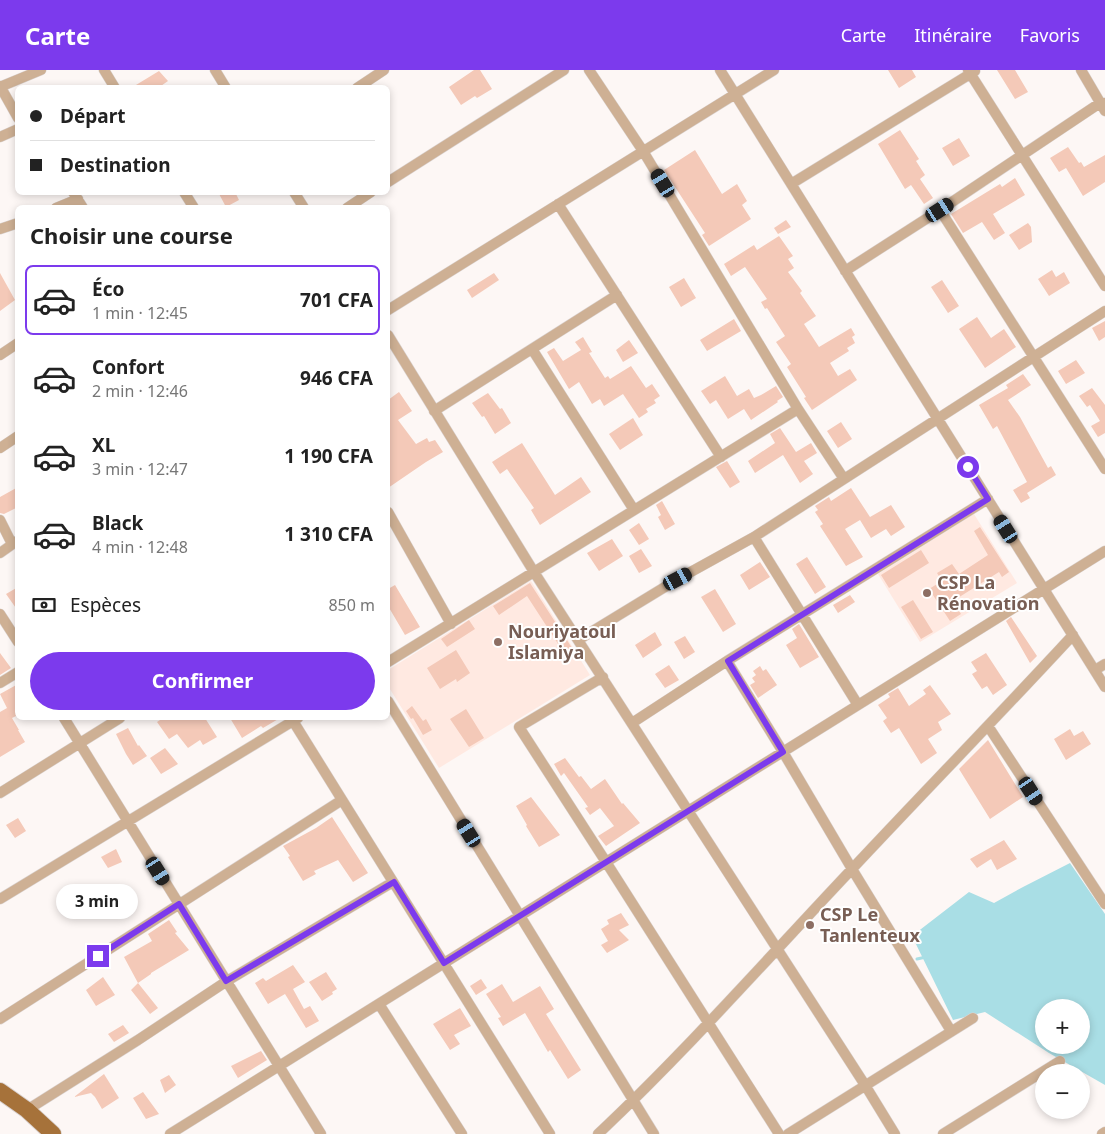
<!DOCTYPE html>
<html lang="fr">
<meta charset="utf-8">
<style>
:root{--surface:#fff;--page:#f2f2f2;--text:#222;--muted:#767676;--line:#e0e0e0;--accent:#7c3aed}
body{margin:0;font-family:"Noto Sans",sans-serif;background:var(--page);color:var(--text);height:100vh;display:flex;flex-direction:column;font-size:19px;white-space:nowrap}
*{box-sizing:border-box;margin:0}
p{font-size:16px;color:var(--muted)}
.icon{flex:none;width:28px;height:28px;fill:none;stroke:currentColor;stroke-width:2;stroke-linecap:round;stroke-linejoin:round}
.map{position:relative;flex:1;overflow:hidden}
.panel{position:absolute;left:15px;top:135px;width:375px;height:515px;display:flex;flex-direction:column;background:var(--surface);border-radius:8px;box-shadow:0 2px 8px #0003}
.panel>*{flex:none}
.top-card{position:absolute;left:15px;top:15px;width:375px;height:110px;border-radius:8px;box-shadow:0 2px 8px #0003;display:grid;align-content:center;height:110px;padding:0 15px;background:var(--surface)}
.controls{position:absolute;left:1035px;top:929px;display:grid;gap:10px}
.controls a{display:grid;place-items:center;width:55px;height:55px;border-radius:50%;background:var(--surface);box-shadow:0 2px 8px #0003;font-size:25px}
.end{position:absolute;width:22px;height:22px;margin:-11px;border:6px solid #7c3aed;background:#fff;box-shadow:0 0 0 2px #fff}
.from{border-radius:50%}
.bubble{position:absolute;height:35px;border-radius:18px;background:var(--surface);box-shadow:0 2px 8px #0003;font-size:16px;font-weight:700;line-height:35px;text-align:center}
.car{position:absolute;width:15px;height:30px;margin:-15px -8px;border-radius:6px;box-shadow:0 0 4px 1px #0007;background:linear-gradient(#222 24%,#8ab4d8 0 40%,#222 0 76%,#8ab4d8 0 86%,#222 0)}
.top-card b{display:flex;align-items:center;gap:18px;height:48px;font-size:19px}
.top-card b+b{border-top:1px solid var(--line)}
.top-card i{width:12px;height:12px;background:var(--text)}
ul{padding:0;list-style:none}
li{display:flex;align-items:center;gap:15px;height:70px;margin:0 10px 8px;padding:0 5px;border:2px solid transparent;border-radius:8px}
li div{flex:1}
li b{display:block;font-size:19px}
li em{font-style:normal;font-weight:700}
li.on{border-color:var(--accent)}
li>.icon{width:45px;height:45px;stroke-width:1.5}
h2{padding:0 15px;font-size:22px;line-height:60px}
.pay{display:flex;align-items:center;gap:12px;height:55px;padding:0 15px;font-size:19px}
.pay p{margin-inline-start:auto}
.action{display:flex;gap:10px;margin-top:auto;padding:10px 15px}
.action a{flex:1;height:58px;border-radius:30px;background:var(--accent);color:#fff;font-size:20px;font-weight:700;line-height:58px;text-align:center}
header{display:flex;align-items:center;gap:30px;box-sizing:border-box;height:70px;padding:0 25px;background:var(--accent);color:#fff}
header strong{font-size:24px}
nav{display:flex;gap:28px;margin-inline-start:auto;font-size:18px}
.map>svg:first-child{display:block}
.built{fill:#ffe9e1}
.water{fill:#a9dee5;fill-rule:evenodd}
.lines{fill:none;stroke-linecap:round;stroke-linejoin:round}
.stream{stroke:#a9dee5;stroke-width:3}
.building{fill:#f4c9b8}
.street-casing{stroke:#dad3d1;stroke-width:11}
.primary-casing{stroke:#dad3d1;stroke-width:18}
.street{stroke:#ceb094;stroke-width:10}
.primary{stroke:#a6723a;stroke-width:16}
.route{stroke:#7c3aed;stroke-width:6}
.education-dot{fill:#8d6e63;stroke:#fff;stroke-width:2}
.labels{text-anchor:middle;stroke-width:4;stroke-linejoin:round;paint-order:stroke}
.education-label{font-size:18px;font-weight:bold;fill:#785e54;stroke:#fff;text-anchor:start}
</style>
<header>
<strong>Carte</strong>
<nav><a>Carte</a><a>Itinéraire</a><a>Favoris</a></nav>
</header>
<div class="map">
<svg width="1105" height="1064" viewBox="0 0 1105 1064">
<rect width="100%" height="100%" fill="#fdf7f5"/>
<path class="built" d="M974,444l43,69 -97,59 -42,-68z
M531,511l59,94 -151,93 -51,-82v-16z"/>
<path class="water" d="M1070,793l35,51v171l-56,-32 -64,-41 -32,8 -41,-84 57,-44 25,11 29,-16zM1044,938h37v37h-37z"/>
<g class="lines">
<path class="stream" d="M917,889l9,-2"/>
</g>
<path class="building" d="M474,0h6l12,19 -15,9 -2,-2 -14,9 -12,-18z
M888,0h24l4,7 -17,11z
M997,0h18l13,22 -13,7z
M159,1l9,10 -10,7h-27z
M900,60l19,29 -3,2 9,14 -5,4 13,19 -9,6 -13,-19 -6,4 -27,-45z
M959,68l11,18 -17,10 -11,-18z
M1068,77l11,16 2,-1 3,5 21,-12v27l-22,14 -17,-28 -7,4 -9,-14z
M695,80l27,44 15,-10 10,17 -5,4 9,14 -42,27 -7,-11 3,-2 -41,-63z
M1015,108l10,17 -32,19 12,19 -11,7 -12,-18 -19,11 -12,-19 49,-30 2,3z
M218,122h17l4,8 -13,7z
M786,150l5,7 -13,7 -4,-6z
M1028,153l3,4 1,15 -13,8 -10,-15z
M779,166l14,20 -5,3 6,9 -6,4 14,19 -2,2 16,23 -12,8 15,23 32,-19 4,7 -3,2 3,6 -8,5 2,3 -19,12 8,13 12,-7 7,11 -45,30 -8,-12 2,-1 -19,-30 4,-3 -15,-22 9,-6 -18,-28 -2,1 -4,-7 6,-3 -22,-32 -14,9 -7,-12 30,-19 3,5z
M1052,200l4,7 8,-5 6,11 -21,13 -11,-17z
M0,203l15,27 -15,11z
M494,203l5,7 -27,18 -5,-8z
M684,208l12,20 -15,9 -12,-20z
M942,210l17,26 -11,7 -17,-26z
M977,247l14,21 13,-9 12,18 -31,21 -26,-39z
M734,249l7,12 -34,20 -7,-11z
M1105,251v16l-6,4 -7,-13z
M583,267l9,15 -3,1 16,25 3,-2 2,3 21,-13 15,22 6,-4 8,12 -6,4 2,3 -10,6 2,3 -9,6 -16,-24 -19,12 -4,-7 -8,5 -13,-22 -10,7 -22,-37 7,-4 9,13 18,-11 -6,-8z
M629,270l9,13 -15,9 -7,-12z
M1076,290l9,13 -19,11 -8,-13z
M1023,304l8,11 -23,15 12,17 28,51 3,-2 5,9 -29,18 3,5 -9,5 -8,-13 14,-8 -30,-56 -4,3 -14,-24 29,-17 -2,-3z
M725,306l12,20 12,-7 5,9 7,-3 15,-9 7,11 -6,4 1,1 -27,18 -7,-11 -16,10 -12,-19 -6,4 -9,-13z
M1092,318l13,17v28l-7,4 -7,-11 9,-5 -10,-16 -3,2 -8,-11z
M399,322l13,19 -14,9 18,24 11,-6 2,4 6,-2 8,12 -17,10 -38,26v-88z
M488,323l12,16 2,-1 9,15 -16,11 -11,-18 -2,1 -10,-14z
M633,348l10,17 -23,15 -11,-16z
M841,352l11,17 -14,9 -11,-17z
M780,358l16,24 15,-9 6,10 -13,8 9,13 -13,9 -17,-28 -28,18 -7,-12 27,-18 -5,-9z
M522,373l33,52 26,-18 10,15 -51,33 -9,-15 3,-2 -27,-39 -7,5 -8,-12z
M727,391l13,21 -10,6 -14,-21z
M18,417v20l-14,7 -4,-1v-16z
M851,418l19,29 21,-12 14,22 -14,9 -5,-7 -15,9 -11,-18 -15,9 18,28 -17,9 -26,-40 3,-2 -8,-12 3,-2 -3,-4 14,-9 2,4z
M662,431l13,23 -10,6 -7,-13 3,-2 -5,-10z
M639,453l10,16 -10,6 -10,-15z
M980,457l29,45 -7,5 -3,-5 -46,29 8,13 -11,7 -21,-32 13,-8 -5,-8 15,-9 7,10 29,-19 -14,-24z
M612,469l11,17 -24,15 -12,-18z
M641,479l11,17 -13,7 -10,-17z
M921,480l8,13 -40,25 -8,-13z
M807,487l19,30 -11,7 -19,-30z
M760,492l10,15 -21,13 -9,-15z
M530,513l42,65 -8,5 -37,-57 -28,19 -6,-9z
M395,515l25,42 -15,8 -17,-29v-17z
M18,517v24l-12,-17z
M715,519l21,35 -13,8 -22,-35z
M850,525l5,7 -17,11 -5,-8z
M913,530l20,32 -12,7 -20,-32z
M1011,547l26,39 -7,7 -24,-42z
M469,550l6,9 -28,18 -6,-8z
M799,554l20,33 -19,11 -14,-23 11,-7 -5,-9z
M655,562l7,13 -19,13 -8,-13z
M685,566l10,16 -11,7 -10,-17z
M456,580l14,23 -13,9 -1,-3 -16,10 -13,-21z
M0,583l11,15 -11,7z
M986,583l21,32 -14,10 -6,-9 -5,3 -10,-15 5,-3 -6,-9z
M669,595l10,15 -14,8 -10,-14z
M760,596l3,5 3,-2 11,16 -19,13 -8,-13 5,-3 -3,-4 4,-3 -3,-4z
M18,614v31l-6,3 7,12h-1l7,12 -25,15v-45l7,-4 -7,-14z
M930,615l21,29 -13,8 4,8 -14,9 9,14 -16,11 -22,-36 -8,5 -8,-12 4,-3 -9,-13 12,-8 -2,-3 10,-6 11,18 17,-12 -3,-4z
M412,636l11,15 3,-2 6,11 -9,5 -10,-17 -2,1 -5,-8z
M466,639l18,29 -15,9 -19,-28z
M163,648h42l12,19 -14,8 -3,-5 -12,8 -11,-14 -8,5 -12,-17z
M230,648h50l-17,10 -2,-2 -19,12z
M128,658l10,18 1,-1 8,11 -14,9 -7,-11 -10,-20z
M1070,659l4,7 9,-5 8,13 -25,16 -12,-21z
M988,670l35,57 -33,22 -31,-50z
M165,678l13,16 -17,10 -11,-16z
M565,688l14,19 2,-1 10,13 14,-10 17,25 1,-1 17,20 -34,23 -8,-10 16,-10 -14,-18 -10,7 -5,-7 3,-1 -24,-34 -3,3 -7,-12z
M531,727l29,38 -21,12 -13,-21 1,-1 -11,-19z
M332,747l36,56 -15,9 -15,-22 -24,11 2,3 -13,7 -15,-24 2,-1 -7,-10 33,-18z
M18,748l8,13 -11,7 -9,-13z
M1004,770l13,19 -20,11 -6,-11 -14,9 -7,-9z
M116,779l6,13 -14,6 -7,-11z
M621,843l8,12 -10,5 10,10 -22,13 -6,-8 7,-4 -7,-12 8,-5 -2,-4z
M169,850l8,12 -2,1 14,17 -38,23v1l-13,9 -14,-26 28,-16 -4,-7z
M293,895l12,17 -12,7 11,20 6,-3 9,15 -13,7 -21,-34 -17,10 -13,-21 8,-5 3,3z
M326,902l11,17 -5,3 1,2 -11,7 -13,-19z
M103,907l12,18 -19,11 -10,-16z
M481,909l6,9 -11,7 -6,-9z
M138,913l20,25 -8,6 -19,-24z
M502,914l11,18 27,-16 14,23 -8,5 35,56 -13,9 -18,-29 -2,2 -23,-39 -22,13 -5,-8 3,-1 -15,-23z
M460,938l11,18 -17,9 6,9 -10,6 -17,-26z
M123,955l6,8 -15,9 -6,-8z
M261,981l6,9 -29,18 -7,-12z
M104,1004l15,24 -17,11 -7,-12 -4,-4 -17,4z
M169,1005l7,10 -11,8 -5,-13z
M143,1022l16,22 -13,5 -13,-21z"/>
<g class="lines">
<g class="street-casing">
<path id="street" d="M104,0l11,18
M215,0l11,18
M589,0l54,81 155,258 46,70
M720,0l385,617
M968,0l137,216
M1081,0l24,41
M0,16l18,32
M0,17l41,-17
M357,18l27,-18
M0,67l18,-8
M388,112l176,-112
M791,114l184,-113
M73,122l10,16
M184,122l10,16
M294,122l10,16
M558,134l163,253
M56,138l22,-9
M347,138l24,-16
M940,140l165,259
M0,159l18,-6
M845,201l95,-61 160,-107h5
M388,240l386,-240
M388,265l146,237 331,513 30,49
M532,279l102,161
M0,285l18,-12
M434,341l183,-116
M0,378l18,-12
M388,442l63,112
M0,450l12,24
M754,467l104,168
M0,483l17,-12
M0,544l18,28
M578,570l100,-61 76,-42 351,-226
M727,591l56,91 69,117 99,162
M388,592l410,-253
M1095,600l10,-6
M603,607l-84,50 87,135 173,272
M0,613l18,-11
M388,631l266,433
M64,648l257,416
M293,651l257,413
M632,653l95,-62 261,-162
M988,656l117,178
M0,723l120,-75
M0,829l298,-181
M379,934l83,130
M0,949l342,-219
M27,1040l111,-70 89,-59 166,-99
M170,1064l935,-583
M598,1064c89,-84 170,-176 254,-265 73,-78 148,-155 221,-234
M788,1064l185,-116
M943,1064l117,-73
M1102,1064l3,-2"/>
</g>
<g class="primary-casing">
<path id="primary" d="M0,1021l27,19 26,24"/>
</g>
<use href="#street" class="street"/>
<use href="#primary" class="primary"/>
</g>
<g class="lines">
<path class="route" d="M98,886l81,-52 47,77 168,-99 50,81 339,-211 -55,-91 260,-162 -20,-32"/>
</g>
<g class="education-dot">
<circle cx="927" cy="523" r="5"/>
<circle cx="498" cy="572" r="5"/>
<circle cx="810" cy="855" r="5"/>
</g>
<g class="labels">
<g class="education-label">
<text x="937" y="519">CSP La<tspan x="937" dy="21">Rénovation</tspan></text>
<text x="508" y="568">Nouriyatoul<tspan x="508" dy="21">Islamiya</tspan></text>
<text x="820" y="851">CSP Le<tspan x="820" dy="21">Tanlenteux</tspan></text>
</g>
</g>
</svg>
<div class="controls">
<a>+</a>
<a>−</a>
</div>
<i class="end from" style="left:968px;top:397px"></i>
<i class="end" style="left:98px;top:886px"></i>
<div class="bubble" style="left:56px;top:814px;width:82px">3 min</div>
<i class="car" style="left:663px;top:113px;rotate:329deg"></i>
<i class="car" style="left:940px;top:140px;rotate:57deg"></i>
<i class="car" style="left:1006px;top:459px;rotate:328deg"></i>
<i class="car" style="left:678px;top:509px;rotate:62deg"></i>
<i class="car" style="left:1031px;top:721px;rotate:147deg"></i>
<i class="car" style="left:469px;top:763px;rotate:328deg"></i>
<i class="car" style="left:158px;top:801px;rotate:148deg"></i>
<div class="top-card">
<b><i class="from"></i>Départ</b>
<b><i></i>Destination</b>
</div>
<section class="panel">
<h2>Choisir une course</h2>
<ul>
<li class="on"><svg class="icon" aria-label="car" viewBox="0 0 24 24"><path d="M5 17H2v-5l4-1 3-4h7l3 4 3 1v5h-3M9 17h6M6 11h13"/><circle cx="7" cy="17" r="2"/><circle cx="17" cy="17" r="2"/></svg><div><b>Éco</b><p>1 min · 12:45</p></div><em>701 CFA</em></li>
<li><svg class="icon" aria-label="car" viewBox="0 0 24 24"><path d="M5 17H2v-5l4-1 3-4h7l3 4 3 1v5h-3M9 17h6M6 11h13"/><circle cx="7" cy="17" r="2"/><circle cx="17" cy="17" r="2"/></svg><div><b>Confort</b><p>2 min · 12:46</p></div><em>946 CFA</em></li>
<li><svg class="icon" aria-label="car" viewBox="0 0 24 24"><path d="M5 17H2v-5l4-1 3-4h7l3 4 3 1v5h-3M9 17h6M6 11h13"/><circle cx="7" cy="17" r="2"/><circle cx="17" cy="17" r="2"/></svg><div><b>XL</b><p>3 min · 12:47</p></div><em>1 190 CFA</em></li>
<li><svg class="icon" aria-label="car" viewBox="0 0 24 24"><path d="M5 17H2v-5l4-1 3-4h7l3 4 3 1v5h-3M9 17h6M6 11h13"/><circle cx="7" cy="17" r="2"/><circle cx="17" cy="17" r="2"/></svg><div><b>Black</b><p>4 min · 12:48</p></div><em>1 310 CFA</em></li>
</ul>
<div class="pay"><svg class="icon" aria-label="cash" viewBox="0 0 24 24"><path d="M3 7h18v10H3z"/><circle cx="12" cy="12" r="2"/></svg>Espèces<p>850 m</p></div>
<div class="action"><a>Confirmer</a></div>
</section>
</div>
